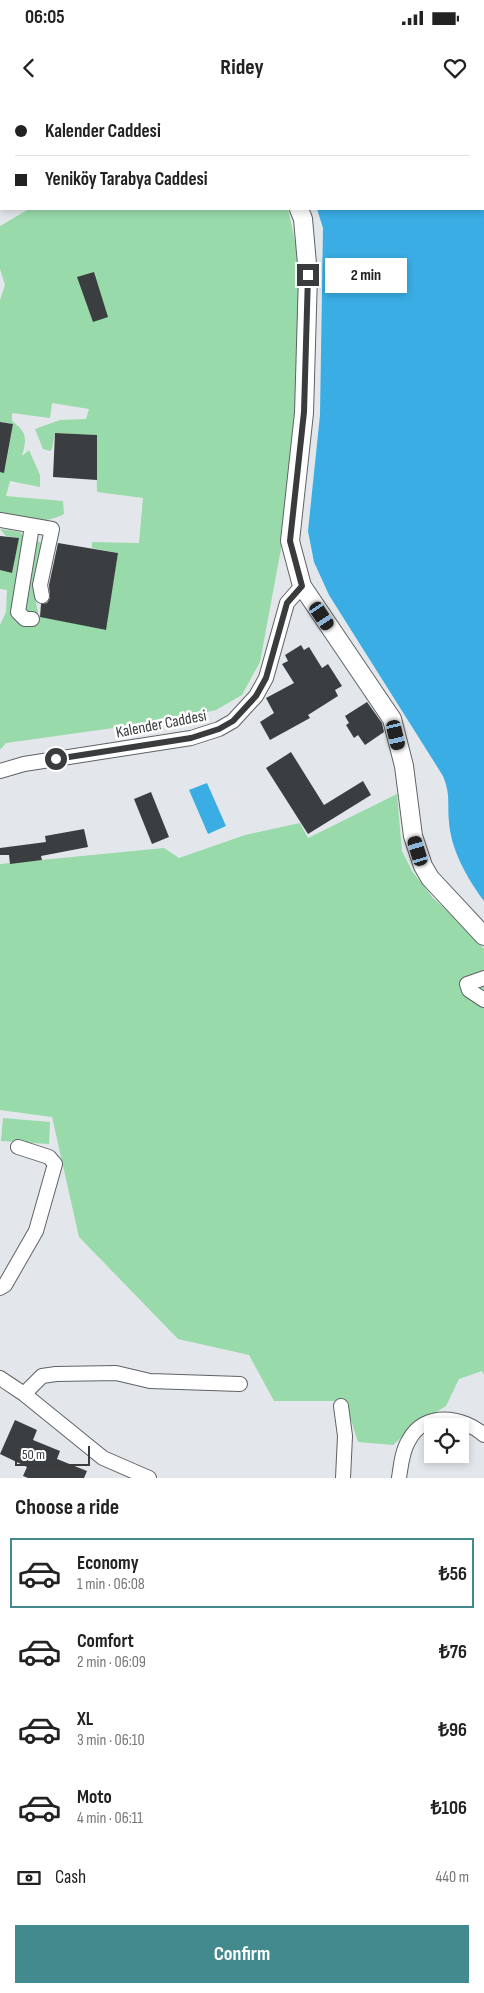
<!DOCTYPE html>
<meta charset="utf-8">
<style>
:root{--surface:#fff;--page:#f6f6f6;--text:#222;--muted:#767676;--line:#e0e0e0;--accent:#428a8d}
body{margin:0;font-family:"Sofia Sans Condensed",sans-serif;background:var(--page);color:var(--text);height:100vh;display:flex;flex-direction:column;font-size:19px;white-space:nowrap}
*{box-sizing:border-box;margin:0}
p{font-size:16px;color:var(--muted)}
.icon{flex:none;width:28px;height:28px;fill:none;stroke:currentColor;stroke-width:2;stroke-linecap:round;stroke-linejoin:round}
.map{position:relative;height:1378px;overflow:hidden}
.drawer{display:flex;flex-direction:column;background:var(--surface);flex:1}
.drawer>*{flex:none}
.guide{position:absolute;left:0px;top:0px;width:485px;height:110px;box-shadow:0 2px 8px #0003;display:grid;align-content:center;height:110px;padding:0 15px;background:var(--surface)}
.fabs{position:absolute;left:424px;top:1318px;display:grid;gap:10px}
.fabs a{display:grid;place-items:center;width:45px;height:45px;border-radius:0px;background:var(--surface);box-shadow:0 2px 8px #0003;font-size:25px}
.scale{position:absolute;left:15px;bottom:12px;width:75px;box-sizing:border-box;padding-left:5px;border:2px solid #393b3c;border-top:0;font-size:14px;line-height:18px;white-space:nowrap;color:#393b3c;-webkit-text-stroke:4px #fff;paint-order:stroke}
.end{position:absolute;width:22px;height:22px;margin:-11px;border:6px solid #393b3c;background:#fff;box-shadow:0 0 0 2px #fff}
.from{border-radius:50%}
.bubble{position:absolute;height:35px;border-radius:0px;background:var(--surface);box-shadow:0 2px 8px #0003;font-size:16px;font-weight:700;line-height:35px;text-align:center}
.car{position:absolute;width:15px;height:30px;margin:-15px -8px;border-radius:6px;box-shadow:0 0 4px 1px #0007;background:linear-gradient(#222 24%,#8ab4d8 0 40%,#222 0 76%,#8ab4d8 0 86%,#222 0)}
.guide b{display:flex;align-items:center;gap:18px;height:48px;font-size:19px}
.guide b+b{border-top:1px solid var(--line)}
.guide i{width:12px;height:12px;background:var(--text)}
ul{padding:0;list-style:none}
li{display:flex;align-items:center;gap:15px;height:70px;margin:0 10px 8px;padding:0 5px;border:2px solid transparent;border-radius:0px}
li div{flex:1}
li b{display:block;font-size:19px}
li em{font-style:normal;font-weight:700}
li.active{border-color:var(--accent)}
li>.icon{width:45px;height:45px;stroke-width:1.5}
h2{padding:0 15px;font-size:22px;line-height:60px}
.pay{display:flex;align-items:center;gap:12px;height:55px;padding:0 15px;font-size:19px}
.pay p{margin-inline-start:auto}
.action{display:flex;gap:10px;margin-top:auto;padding:10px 15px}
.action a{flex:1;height:58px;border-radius:0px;background:var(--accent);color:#fff;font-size:20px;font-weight:700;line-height:58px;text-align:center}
.status{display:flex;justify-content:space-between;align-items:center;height:35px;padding:0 25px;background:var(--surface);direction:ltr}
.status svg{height:14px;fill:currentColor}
header{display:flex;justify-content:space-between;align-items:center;height:65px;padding:0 15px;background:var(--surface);font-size:22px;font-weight:700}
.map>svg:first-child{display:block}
.green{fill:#98daa9;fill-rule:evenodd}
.water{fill:#3aade4}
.building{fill:#3b3e41}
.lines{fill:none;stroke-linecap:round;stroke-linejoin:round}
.minor-casing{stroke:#5f6265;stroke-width:16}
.major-casing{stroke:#5f6265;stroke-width:20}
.minor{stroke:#fff;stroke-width:14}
.major{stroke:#fff;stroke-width:18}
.route{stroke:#393b3c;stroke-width:6}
.labels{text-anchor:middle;stroke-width:5;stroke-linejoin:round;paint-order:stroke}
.street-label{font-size:16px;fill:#393b3c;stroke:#fff}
</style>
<div class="status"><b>06:05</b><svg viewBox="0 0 49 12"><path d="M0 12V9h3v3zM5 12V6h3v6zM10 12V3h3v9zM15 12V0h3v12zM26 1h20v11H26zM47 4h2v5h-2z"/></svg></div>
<header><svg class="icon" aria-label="back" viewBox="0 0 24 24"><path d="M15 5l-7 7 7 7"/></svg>Ridey<svg class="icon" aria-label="heart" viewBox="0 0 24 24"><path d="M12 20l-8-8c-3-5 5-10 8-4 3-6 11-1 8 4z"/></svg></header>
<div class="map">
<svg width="484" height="1378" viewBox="0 0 484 1378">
<rect width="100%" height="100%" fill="#e3e7eb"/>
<path class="green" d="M29,109h259l8,36 7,116 -9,118 -34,183 -18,33 -26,15 -45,10 -165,23 -6,7v-125l6,-13 1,-22 -7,-1v-19l12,3 6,-35 -12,-2 -6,-7 20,3 8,10 -17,69c5,13 22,23 29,5l65,14 13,-77 -26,-5v-6l47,1 4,-45 -46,-6 -1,-57 -41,-2 -3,16 -2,2 -7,-2 -8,-20 25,-9 26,-1 3,-10 -37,-6 -2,15 -38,-5v8c15,11 15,17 10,35l7,-6 11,25v12l-30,-6 -4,15 57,5 1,13c-18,10 -43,8 -64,5v-51l5,1 8,-45 -13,-2v-122l5,-15 -5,-16v-43zM78,177l30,40h-1l-14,4z
M36,440l5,3 -7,50 4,19 -8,8 -10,-3z
M397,694l5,57 10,20 21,27 26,23 25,28v426l-2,-4 -23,8 -13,27 -31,19 -22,20 -35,-3 -13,-41h-71l-25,-46 -71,-16 -99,-102 -27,-120 -52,-7v-246l164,-16 15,10 66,-23 55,-12 8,15z
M3,1018l47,4 -1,22 -48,-3z"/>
<path class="water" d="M283,0h201v801c-17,-23 -33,-51 -35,-79 -2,-20 2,-26 -6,-46l-114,-181 -15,-33 -6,-31 12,-116 3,-187 -6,-19h167v-108z
M207,683l19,43 -18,8 -19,-44z"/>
<path class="building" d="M94,172l14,45 -15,5 -16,-45z
M0,322l13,2 -9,49 -4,-1z
M55,333l42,2v45l-44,-3z
M0,436l19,2 -7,35 -12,-3z
M58,443l60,10 -12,77 -66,-13 1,-13 6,-1 3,-5 -1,-13z
M301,545l3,5 5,-3 13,21 6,-4 14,22 -7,4 3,6 -30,19 2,3 -40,22 -10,-18 14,-9 -8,-15 28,-15 -12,-19 6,-3 -3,-6z
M367,602l15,21 2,9 -19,13 -7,-10 -4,3 -8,-13 3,-2 -4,-7z
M291,652l33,53 39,-24 8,14 -63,39 -42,-66z
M151,692l18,45 -17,7 -18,-45z
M84,729l4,18 -47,9 1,4 -32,4 -1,-9h-9v-7l46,-6 -1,-6z
M15,1320l22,10 -4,10 27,11 -3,8 30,12 -3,7h-56l-5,-2 4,-9 -27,-13z"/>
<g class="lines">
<g class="minor-casing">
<path id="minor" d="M0,420l52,9 -12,56 2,11
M32,519h-7l-7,-7 14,-86
M0,671l24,-7 167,-26 28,-9 14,-8 23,-25 10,-18 21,-75 15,-17
M484,878l-17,6 2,6 15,10
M0,1188l5,-3 31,-54 19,-67 -6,-7 -31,-10
M0,1278l24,16 79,64 46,20
M24,1294l18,-18 14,-2 60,-1 34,8 90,3
M341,1306l4,30 -2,42
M399,1378c2,-13 3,-27 10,-38 15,-29 54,-24 75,-5"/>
</g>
<g class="major-casing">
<path id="major" d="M265,0v1
M299,109l4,10 5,56 -4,138 -14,128 12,45 90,133 12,47 9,70 10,30 7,12 54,58"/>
</g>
<use href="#minor" class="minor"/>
<use href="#major" class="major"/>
</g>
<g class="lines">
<path class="route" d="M56,659l135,-21 28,-9 14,-8 23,-25 10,-18 21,-75 15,-17 -12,-45 14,-129 4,-137"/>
</g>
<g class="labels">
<g class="street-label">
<text transform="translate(161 623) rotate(-11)" y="6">Kalender Caddesi</text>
</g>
</g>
</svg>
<div class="fabs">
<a><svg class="icon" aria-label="locate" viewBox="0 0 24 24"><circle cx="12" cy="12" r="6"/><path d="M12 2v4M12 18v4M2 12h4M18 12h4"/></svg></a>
</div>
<div class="scale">50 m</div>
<i class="end from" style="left:56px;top:659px"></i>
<i class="end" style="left:308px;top:175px"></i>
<div class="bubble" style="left:325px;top:158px;width:82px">2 min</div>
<i class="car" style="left:322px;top:516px;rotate:146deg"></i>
<i class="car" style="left:396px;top:635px;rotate:167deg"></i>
<i class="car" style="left:418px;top:751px;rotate:343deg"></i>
<div class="guide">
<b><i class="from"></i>Kalender Caddesi</b>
<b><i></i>Yeniköy Tarabya Caddesi</b>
</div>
</div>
<section class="drawer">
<h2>Choose a ride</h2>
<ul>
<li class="active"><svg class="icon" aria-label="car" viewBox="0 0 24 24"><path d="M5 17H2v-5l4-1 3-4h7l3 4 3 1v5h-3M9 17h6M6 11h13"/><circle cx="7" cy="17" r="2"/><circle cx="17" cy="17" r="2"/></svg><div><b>Economy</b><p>1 min · 06:08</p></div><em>₺56</em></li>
<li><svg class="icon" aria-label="car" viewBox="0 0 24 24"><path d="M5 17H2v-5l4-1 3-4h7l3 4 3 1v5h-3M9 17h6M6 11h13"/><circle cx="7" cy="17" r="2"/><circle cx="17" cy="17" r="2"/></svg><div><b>Comfort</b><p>2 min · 06:09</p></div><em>₺76</em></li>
<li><svg class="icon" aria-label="car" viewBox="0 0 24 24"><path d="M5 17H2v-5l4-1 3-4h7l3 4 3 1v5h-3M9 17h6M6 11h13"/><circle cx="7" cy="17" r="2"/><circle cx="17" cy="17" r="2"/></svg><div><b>XL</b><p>3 min · 06:10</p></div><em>₺96</em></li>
<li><svg class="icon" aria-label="car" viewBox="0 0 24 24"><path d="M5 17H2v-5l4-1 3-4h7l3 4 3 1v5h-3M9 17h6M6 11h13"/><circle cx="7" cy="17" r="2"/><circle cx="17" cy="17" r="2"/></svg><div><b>Moto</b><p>4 min · 06:11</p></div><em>₺106</em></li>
</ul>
<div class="pay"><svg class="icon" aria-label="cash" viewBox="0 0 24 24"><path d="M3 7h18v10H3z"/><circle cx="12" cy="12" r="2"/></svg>Cash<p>440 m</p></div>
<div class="action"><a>Confirm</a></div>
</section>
